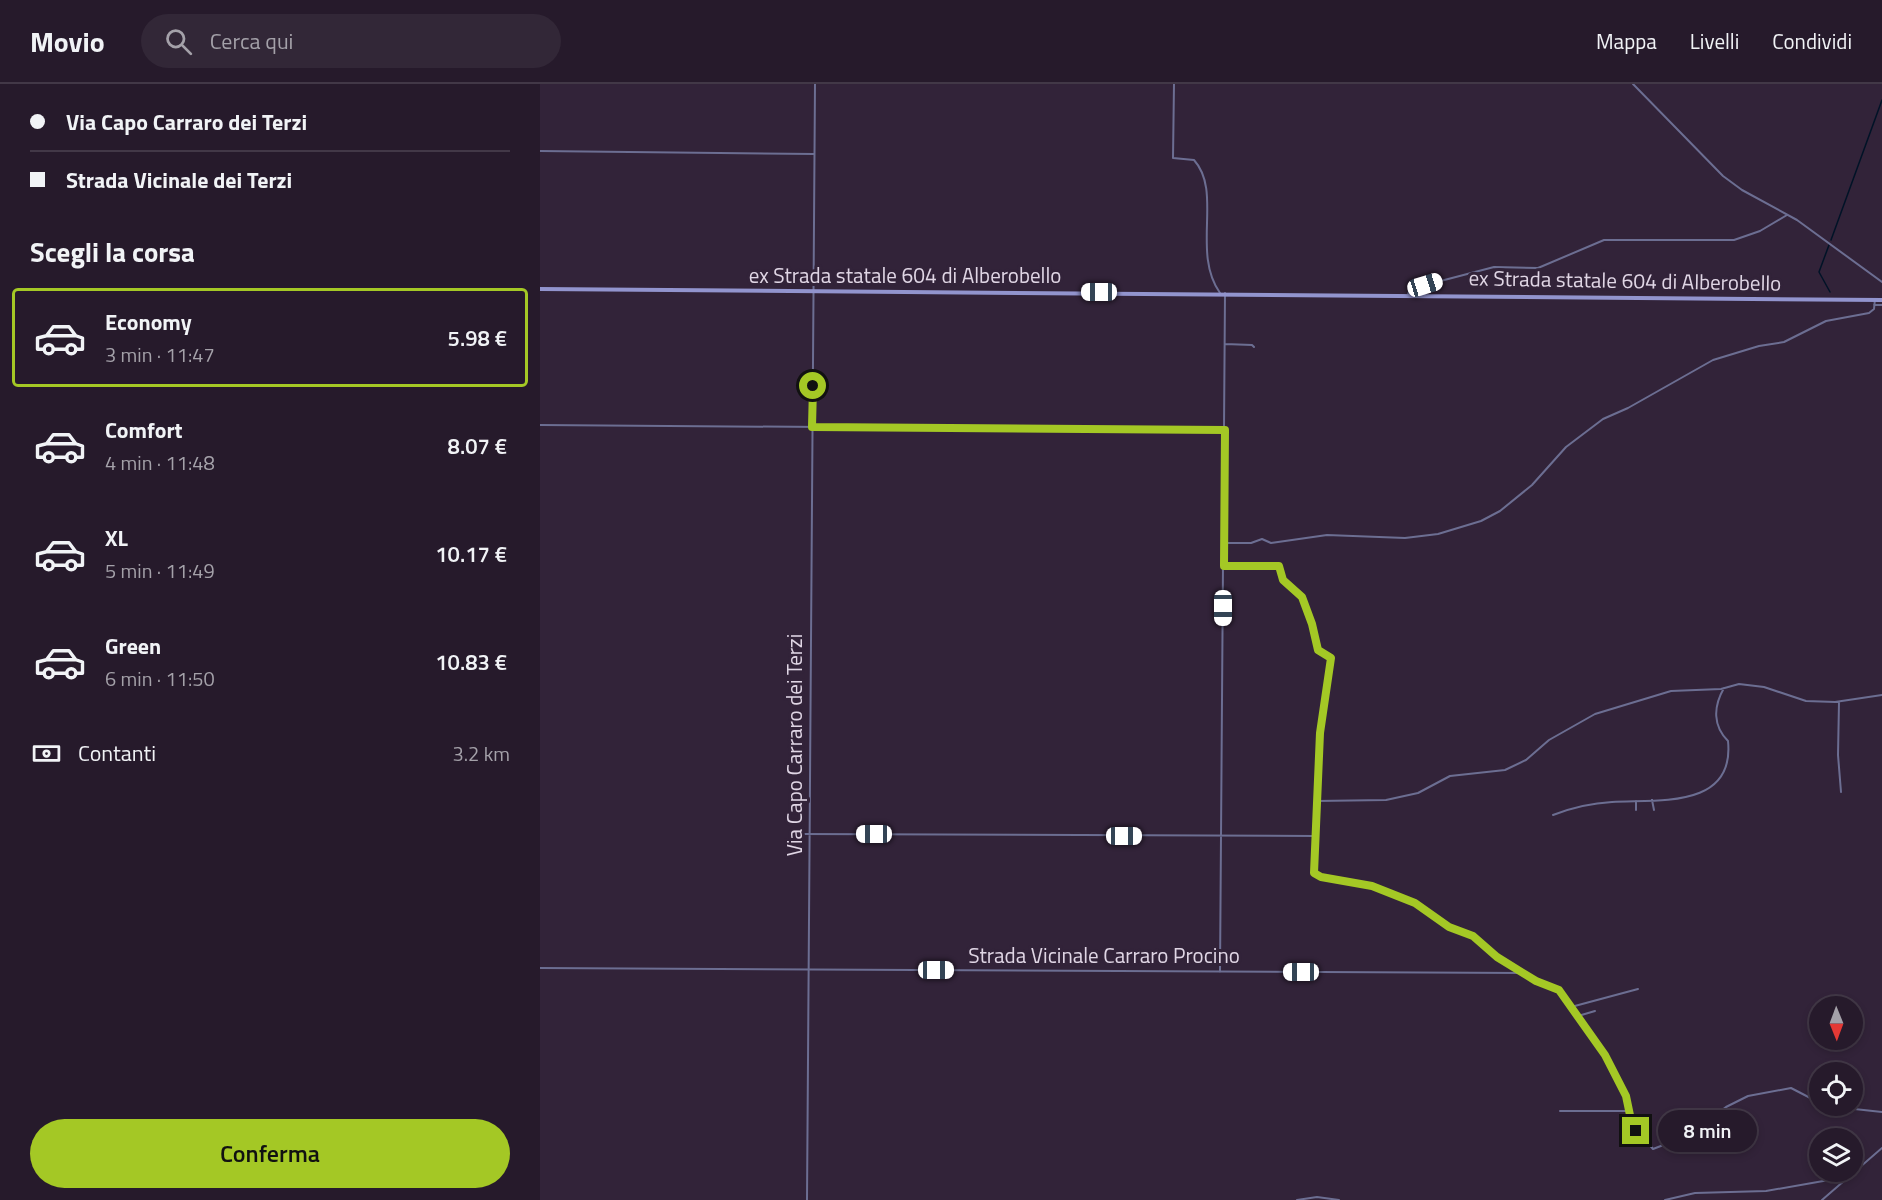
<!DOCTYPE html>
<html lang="it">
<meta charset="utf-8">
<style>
:root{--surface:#261a2b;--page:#322737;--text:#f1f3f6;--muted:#a4a1a9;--line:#423847;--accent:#a4c825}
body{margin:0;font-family:"Titillium Web",sans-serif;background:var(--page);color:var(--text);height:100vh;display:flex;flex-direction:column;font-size:22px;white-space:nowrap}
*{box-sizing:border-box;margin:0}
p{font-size:20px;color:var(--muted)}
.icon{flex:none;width:33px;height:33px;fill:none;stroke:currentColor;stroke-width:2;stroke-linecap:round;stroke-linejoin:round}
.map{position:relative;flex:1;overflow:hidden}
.details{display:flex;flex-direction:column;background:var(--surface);width:540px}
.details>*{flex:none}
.top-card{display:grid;align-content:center;height:132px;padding:0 30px;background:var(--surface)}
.needle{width:39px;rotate:179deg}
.tools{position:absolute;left:1269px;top:912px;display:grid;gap:12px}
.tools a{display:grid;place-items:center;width:54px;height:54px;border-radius:50%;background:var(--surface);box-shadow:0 3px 9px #0003,0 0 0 2px var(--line);font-size:30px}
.end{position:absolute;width:27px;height:27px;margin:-14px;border:8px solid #a4c825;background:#111;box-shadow:0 0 0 3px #111}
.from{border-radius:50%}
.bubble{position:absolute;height:42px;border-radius:21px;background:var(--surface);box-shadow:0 3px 9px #0003,0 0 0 2px var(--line);font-size:20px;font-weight:600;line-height:42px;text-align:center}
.car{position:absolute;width:18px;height:36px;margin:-18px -9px;border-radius:8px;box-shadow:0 0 4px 2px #0007;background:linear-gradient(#fff 24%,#345 0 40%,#fff 0 76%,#345 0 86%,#fff 0)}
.top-card b{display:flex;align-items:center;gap:21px;height:57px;font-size:22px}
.top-card b+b{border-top:2px solid var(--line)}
.top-card i{width:15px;height:15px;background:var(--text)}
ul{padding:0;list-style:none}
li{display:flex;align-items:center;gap:18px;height:99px;margin:0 12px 9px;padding:0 18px;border:3px solid transparent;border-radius:6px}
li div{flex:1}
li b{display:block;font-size:22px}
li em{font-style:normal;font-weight:600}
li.current{border-color:var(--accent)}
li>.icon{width:54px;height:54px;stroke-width:1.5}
h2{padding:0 30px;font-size:27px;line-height:72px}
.pay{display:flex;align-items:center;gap:15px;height:66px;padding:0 30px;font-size:22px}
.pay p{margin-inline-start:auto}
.cta{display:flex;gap:12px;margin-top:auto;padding:12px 30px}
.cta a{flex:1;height:69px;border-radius:36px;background:var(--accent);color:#111;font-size:24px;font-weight:600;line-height:69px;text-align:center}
header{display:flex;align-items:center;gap:36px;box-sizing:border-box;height:84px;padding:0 30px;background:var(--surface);border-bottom:2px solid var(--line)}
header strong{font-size:28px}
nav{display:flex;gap:33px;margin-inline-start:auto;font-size:21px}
.search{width:420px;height:54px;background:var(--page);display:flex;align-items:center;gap:15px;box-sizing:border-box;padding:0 21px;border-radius:33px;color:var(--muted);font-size:22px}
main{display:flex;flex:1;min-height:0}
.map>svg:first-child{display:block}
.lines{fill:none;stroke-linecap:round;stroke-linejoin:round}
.stream{stroke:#001327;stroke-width:1.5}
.street{stroke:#6c6e92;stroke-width:2}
.secondary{stroke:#9294ce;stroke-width:4}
.route{stroke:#a4c825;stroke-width:8}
.labels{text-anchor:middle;stroke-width:6;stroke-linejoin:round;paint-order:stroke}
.street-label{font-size:21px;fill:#e0d6e5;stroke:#322339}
</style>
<header>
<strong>Movio</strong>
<div class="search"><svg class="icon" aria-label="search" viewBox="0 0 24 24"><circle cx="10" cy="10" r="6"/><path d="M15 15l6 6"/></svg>Cerca qui</div>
<nav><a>Mappa</a><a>Livelli</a><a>Condividi</a></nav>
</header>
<main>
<section class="details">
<div class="top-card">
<b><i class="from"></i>Via Capo Carraro dei Terzi</b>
<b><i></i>Strada Vicinale dei Terzi</b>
</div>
<h2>Scegli la corsa</h2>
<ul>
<li class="current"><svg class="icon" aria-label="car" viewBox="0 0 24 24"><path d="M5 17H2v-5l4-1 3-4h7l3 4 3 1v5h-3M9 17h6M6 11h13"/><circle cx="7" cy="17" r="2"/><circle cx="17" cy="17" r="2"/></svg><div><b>Economy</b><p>3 min · 11:47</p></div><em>5.98 €</em></li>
<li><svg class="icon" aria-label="car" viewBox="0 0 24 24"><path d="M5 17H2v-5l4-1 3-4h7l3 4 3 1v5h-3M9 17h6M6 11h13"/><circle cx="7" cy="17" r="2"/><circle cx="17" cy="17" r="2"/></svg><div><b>Comfort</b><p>4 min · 11:48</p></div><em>8.07 €</em></li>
<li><svg class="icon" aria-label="car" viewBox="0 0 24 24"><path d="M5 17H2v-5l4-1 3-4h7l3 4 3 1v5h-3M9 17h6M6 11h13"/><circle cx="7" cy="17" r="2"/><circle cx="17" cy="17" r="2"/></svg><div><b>XL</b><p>5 min · 11:49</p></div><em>10.17 €</em></li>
<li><svg class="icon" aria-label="car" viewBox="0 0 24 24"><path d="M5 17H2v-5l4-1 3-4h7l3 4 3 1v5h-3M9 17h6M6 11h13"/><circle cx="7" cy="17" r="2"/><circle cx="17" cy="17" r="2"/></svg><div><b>Green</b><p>6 min · 11:50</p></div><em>10.83 €</em></li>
</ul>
<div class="pay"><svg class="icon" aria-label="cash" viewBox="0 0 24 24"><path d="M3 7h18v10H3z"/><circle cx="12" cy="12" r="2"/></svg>Contanti<p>3.2 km</p></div>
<div class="cta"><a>Conferma</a></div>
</section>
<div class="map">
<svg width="1342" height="1116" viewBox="0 0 1342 1116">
<rect width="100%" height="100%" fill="#322339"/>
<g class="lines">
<path class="stream" d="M1291,156l51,-140
M1289,161l-10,27 11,20"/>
<path class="street" d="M634,0l-1,74 21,2c29,32 -3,92 26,133
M1093,0l90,92 19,14 55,30 85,62
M0,67l274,3
M868,210l2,-5 84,-22 44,1 66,-28h130l26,-9 27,-16
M1334,221h8
M685,260l27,1 2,2
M0,341l685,5
M684,459h27l11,-4 9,4 56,-8 78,3 33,-4 43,-13 19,-10 32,-26 34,-38 37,-28 25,-11 85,-48 46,-14 25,-4 42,-21 43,-8 5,-4 1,-10
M684,482h55l4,14 20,17 15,53 13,8 -11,75 -5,142 57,12 43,16 37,26 21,7 24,21 39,23 23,11 46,64 22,44 5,25 21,25 34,-13 39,-29 22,-11 43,-8 29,15
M1299,618l-1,53 3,37
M1112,716l2,10
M776,717l70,-1 32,-7 32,-17 55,-6 21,-10 23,-20 46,-26 76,-23 50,-2 18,-5 25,3 42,14 29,1 47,-7
M1096,726v-9
M1013,731c18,-7 40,-12 59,-13 44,-3 123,8 116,-61 -15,-15 -15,-34 -4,-53
M259,750l516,2
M0,884l984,5
M680,888l5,-679
M1031,923l67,-18
M1038,932l17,-5
M1287,1022l55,6
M1020,1027h69
M267,1116l8,-1116
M757,1116l20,-3 22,3
M1125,1116l30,-7 71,-2 80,-14
M1282,1116l60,-52"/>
<path class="secondary" d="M0,205l1342,11"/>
</g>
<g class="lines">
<path class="route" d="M273,302l-1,41 413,3 -1,136h55l4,14 19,17 10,27 6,26 13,8 -11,75 -6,140 7,4 51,9 43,17 34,24 24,9 24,21 39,24 23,9 46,65 21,41 5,24 5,11"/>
</g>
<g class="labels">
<g class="street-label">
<text x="365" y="199">ex Strada statale 604 di Alberobello</text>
<text transform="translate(1085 197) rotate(1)" y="7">ex Strada statale 604 di Alberobello</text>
<text transform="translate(255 661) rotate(-90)" y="7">Via Capo Carraro dei Terzi</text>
<text x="564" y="879">Strada Vicinale Carraro Procino</text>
</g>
</g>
</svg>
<div class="tools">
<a><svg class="needle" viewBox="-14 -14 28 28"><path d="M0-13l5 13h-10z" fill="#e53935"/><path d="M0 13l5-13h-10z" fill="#a4a1a9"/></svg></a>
<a><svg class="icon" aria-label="locate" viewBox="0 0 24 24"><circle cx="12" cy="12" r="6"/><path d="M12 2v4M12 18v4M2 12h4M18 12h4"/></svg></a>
<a><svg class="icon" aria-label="layers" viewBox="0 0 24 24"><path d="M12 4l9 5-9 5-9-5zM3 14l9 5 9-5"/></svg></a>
</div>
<i class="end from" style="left:273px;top:302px"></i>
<i class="end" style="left:1096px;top:1047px"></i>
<div class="bubble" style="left:1118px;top:1026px;width:99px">8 min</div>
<i class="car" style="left:885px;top:201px;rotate:73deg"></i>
<i class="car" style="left:559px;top:208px;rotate:270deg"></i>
<i class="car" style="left:683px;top:524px;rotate:180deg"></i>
<i class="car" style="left:334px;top:750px;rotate:270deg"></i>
<i class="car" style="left:584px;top:752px;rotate:90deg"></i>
<i class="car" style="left:396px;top:886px;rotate:90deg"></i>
<i class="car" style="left:761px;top:888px;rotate:270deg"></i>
</div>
</main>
